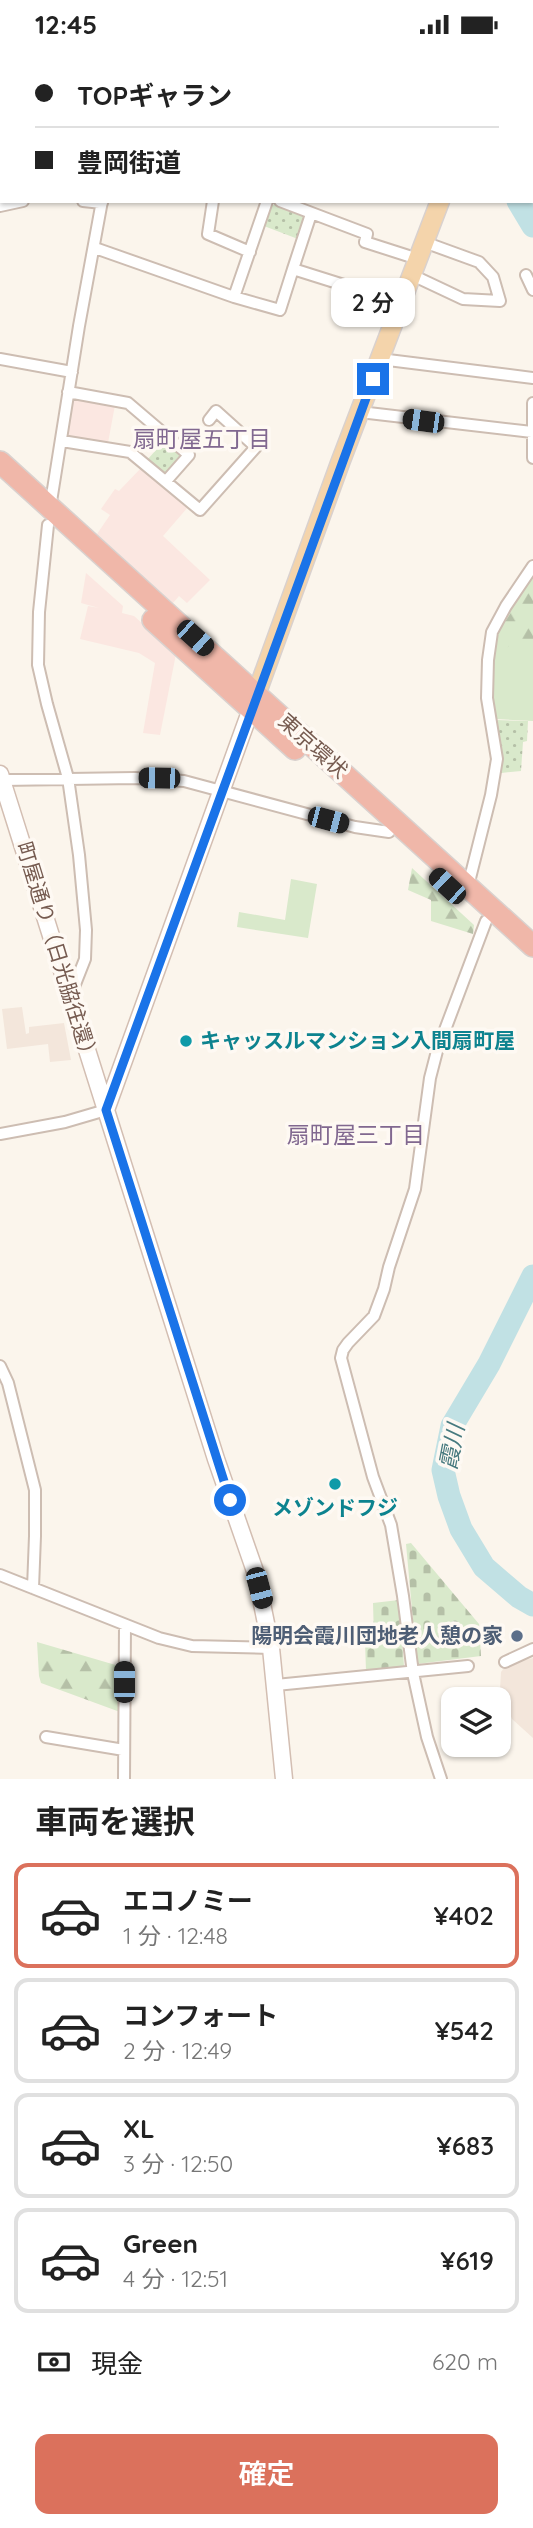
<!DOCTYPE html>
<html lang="ja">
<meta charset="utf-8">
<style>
:root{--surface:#fff;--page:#f2f2f2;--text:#222;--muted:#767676;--line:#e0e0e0;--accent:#db715c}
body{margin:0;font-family:Quicksand,"Noto Sans JP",sans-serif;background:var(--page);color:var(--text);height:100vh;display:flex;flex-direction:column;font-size:26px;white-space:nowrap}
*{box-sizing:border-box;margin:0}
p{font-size:23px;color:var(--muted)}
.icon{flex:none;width:38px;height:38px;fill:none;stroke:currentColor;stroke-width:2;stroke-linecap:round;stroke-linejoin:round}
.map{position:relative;height:1730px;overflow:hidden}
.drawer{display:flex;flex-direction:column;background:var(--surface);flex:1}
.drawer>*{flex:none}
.banner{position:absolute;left:0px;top:0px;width:534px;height:154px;box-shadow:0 2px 5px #0004;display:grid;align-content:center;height:154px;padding:0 35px;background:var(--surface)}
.tools{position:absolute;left:441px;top:1638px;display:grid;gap:14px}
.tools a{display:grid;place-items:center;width:70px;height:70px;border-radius:14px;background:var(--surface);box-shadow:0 2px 5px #0004;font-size:35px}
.end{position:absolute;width:32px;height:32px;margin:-16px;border:9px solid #1a73e8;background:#fff;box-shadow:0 0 0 4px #fff}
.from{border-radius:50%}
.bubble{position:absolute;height:49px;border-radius:14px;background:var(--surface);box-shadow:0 2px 5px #0004;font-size:23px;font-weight:600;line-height:49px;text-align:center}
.car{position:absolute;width:21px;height:42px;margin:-21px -10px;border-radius:9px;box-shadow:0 0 5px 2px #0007;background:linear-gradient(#222 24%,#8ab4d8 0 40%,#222 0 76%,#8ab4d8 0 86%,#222 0)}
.banner b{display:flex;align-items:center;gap:24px;height:66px;font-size:26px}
.banner b+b{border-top:2px solid var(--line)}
.banner i{width:18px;height:18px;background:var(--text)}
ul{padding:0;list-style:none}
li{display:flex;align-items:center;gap:21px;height:105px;margin:0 14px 10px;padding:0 21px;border:4px solid var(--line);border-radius:14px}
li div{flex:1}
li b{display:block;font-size:26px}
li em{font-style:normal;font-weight:600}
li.current{border-color:var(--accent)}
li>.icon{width:63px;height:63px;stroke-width:1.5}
h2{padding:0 35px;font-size:32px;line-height:84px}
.pay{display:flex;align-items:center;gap:18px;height:77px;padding:0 35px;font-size:26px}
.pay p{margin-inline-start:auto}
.action{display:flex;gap:14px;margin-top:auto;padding:14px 35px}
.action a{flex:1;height:80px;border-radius:14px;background:var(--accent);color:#fff;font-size:28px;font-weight:600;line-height:80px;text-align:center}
.status{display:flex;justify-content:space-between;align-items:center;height:49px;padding:0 35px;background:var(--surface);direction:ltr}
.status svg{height:19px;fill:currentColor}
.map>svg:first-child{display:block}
.residential{fill:#f3e6db}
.commercial{fill:#fbe7e1}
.grass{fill:#d9e9cb}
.forest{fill:url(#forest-firs)}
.cemetery{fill:url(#cemetery-stones)}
.park{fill:url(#park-dots)}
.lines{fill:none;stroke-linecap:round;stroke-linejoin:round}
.river{stroke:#c1e1e4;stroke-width:23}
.street-casing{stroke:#cdbdb2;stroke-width:14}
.secondary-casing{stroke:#d3beb2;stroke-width:19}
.primary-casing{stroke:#d9d1ce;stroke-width:21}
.highway-casing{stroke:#d9d1ce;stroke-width:24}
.street{stroke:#fff;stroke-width:10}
.secondary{stroke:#fff;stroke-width:16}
.primary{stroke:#f4d4ab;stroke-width:18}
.highway{stroke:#f0b7a9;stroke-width:21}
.route{stroke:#1a73e8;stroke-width:9}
.culture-dot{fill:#0f9aa8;stroke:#fef9f3;stroke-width:2.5}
.service-dot{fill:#5c6f8a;stroke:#fef9f3;stroke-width:2.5}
.labels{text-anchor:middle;stroke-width:7;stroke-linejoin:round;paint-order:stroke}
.street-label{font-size:21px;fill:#765b50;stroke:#fef9f3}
.culture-label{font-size:21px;font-weight:bold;fill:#0d838f;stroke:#fef9f3;text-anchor:start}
.service-label{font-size:21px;font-weight:bold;fill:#4e5e75;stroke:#fef9f3;text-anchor:end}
.neighbourhood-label{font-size:23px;fill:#816890;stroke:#fef9f3}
.water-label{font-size:23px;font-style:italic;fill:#477a7f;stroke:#fef9f3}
</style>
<div class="status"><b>12:45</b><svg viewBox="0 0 49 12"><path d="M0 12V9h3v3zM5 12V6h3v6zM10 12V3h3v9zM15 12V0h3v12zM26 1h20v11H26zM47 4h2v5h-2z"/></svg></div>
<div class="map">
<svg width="533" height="1730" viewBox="0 0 533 1730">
<defs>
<pattern id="forest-firs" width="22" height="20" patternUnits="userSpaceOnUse" patternTransform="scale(1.75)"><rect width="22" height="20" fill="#d9e9cb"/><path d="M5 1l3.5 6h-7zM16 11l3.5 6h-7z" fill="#b5c0a7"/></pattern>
<pattern id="cemetery-stones" width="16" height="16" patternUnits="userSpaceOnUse" patternTransform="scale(1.75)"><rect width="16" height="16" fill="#d9e9cb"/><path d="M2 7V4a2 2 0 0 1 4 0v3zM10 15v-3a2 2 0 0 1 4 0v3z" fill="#b5c0a7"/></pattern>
<pattern id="park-dots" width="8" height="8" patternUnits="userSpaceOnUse" patternTransform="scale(1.75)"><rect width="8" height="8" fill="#d9e9cb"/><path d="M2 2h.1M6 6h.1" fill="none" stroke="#b5c0a7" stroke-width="1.8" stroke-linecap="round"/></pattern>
</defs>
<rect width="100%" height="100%" fill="#fbf5ec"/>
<path class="residential" d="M22,958l4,27 3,-1v-6l35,-4 7,37 -21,2 -2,-18 -41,5 -5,-40z
M533,1609v80l-21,-19 -12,-30 1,-17 6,-8z"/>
<path class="commercial" d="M73,348l42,8 -7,38 -42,-7z
M142,418l46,40 -25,29 47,44 -23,23 -8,-7 -6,7 -76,-69 13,-19 -9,-6 14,-20 4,2z
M86,524l37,33 -1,7 12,3 42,38 -16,81 -17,-2 12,-70 -16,-10 -59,-14 8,-33 11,2 -18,-5z"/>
<path class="grass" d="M533,525v147l-37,-2c-5,-32 -9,-69 6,-99 8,-16 21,-31 31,-46z
M291,830l26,5 -9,54 -71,-11 2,-15 46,8z"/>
<path class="forest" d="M533,530v79h-2l-11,-12 -7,-3 -8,6 -8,-2 4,-19z
M412,819l62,57 -1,9 -42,-13v-21l-23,-10z
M37,1593l82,24 1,46 -79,-29 -2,-7z"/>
<path class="cemetery" d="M411,1494l68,81 2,32 -64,8 -11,-120z
M399,1551l5,66 -38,5 -1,-30 9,-2 -1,-36z"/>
<path class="park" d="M276,155l27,12 1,5 -6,18 -34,-13 7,-20z
M165,391l13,12 2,6 -13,15h-6l-14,-13z
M496,671l32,1 -1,20 -4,1 -2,29 -20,2v-30z"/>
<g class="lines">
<path class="river" d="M532,33l1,-2
M518,152l15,25
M533,1227l-44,88 -37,62 -9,44 6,26 12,33 23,38 35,30 14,8"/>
<g class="street-casing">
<path id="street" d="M118,2v-2
M235,2l4,-2
M0,45l2,2
M83,152l19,2
M213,152l-5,33 42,18
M280,152l87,33 -2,8 53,17
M0,157l23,-5
M95,199l139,49 46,13 13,-41 108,34
M293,220l18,-55
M412,226l51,24 37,2 -7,-24 -14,-15 -55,-20
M526,226l7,15
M234,248l33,-96
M0,310l72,13
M380,310l153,19
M68,343l60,11 61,52 -22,25
M533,354v55
M360,363l172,20
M62,392l68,11 70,58 56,-63 -40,-36 -7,9
M50,459l29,-182 23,-125
M48,476l-9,87 -1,53 9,39 21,74 11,77 7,75 -1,29 -15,38
M2,731l133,-2 49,3 171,46 34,5
M468,837l23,-91 6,-36 -10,-61 1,-38 4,-28 14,-26 27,-40
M0,1085l65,-12 41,-12
M0,1317l8,17 27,107v46l-2,52
M0,1526l159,63 33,8 79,2
M505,1613l28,-13
M276,1636l192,-19
M46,1688l78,13
M124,1730l1,-154
M441,1730l-14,-42 -14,-64 -10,-77 -12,-71 -18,-48 -32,-119 2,-8 5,-7 26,-27 10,-27 5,-22 26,-78 15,-111 7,-27 49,-130"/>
</g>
<g class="secondary-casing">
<path id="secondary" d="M0,725l216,685 40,115 15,74 13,131
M106,1061l145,-401"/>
</g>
<g class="primary-casing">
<path id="primary" d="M495,2l1,-2
M252,657l88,-243 100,-262"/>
</g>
<g class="highway-casing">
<path id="highway" d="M0,413l533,484
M153,571l142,129"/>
</g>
<use href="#street" class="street"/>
<use href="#secondary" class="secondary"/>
<use href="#primary" class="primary"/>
<use href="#highway" class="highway"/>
</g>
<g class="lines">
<path class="route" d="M230,1451l-124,-390 267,-731"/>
</g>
<g class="culture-dot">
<circle cx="186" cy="992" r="7"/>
<circle cx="335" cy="1435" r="7"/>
</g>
<circle class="service-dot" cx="517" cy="1587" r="7"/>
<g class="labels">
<g class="street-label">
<text transform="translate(313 697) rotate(42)" y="7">東京環状</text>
<text transform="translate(57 904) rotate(73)" y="7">町屋通り（日光脇往還）</text>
</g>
<g class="culture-label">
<text x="200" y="999">キャッスルマンション入間扇町屋</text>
<text x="335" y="1466" text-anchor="middle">メゾンドフジ</text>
</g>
<g class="service-label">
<text x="503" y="1594">陽明会霞川団地老人憩の家</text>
</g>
<g class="neighbourhood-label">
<text x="202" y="398">扇町屋五丁目</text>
<text x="356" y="1094">扇町屋三丁目</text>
</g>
<g class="water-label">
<text transform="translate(452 1398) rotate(-79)" y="8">霞川</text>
</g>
</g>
</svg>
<div class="tools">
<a><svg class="icon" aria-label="layers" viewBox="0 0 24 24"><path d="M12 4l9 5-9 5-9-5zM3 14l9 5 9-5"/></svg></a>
</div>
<i class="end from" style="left:230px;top:1451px"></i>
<i class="end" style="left:373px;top:330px"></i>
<div class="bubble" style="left:331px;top:229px;width:84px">2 分</div>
<i class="car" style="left:423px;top:372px;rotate:278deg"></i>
<i class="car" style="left:195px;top:589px;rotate:132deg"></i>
<i class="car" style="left:159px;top:729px;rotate:271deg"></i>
<i class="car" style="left:328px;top:771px;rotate:105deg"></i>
<i class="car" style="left:447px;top:837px;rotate:313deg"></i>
<i class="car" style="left:259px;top:1539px;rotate:165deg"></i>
<i class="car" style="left:124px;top:1633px;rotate:0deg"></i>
<div class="banner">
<b><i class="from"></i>TOPギャラン</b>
<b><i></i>豊岡街道</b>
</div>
</div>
<section class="drawer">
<h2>車両を選択</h2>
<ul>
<li class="current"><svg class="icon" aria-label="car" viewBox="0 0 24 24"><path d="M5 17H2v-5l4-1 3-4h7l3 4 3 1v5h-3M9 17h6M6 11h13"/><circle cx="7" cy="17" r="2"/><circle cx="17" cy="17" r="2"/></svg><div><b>エコノミー</b><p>1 分 · 12:48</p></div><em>¥402</em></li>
<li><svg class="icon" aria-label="car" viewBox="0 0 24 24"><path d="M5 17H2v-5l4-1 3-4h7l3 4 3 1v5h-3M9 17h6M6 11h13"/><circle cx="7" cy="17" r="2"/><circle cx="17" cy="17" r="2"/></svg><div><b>コンフォート</b><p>2 分 · 12:49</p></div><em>¥542</em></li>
<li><svg class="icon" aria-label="car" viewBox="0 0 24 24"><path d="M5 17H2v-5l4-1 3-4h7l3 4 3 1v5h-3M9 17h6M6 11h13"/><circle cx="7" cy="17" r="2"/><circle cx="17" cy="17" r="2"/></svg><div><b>XL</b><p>3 分 · 12:50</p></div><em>¥683</em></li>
<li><svg class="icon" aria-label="car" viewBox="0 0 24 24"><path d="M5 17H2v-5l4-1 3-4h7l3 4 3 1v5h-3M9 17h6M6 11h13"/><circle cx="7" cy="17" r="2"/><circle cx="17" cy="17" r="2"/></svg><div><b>Green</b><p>4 分 · 12:51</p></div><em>¥619</em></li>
</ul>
<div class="pay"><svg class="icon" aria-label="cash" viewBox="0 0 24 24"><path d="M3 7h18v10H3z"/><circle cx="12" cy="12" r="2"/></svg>現金<p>620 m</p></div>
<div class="action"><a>確定</a></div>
</section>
